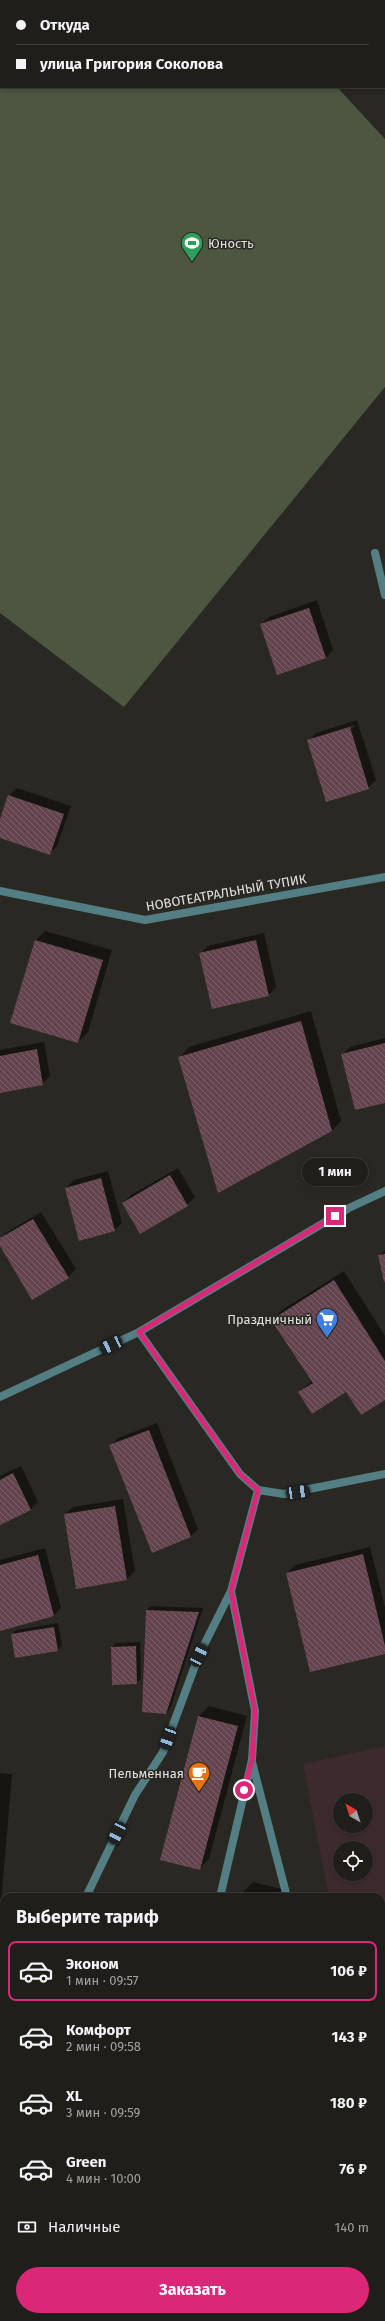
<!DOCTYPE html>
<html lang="ru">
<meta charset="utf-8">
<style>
:root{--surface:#201e1a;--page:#282723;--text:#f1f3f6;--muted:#a2a2a2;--line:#3d3c39;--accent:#db2777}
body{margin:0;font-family:"Fira Sans",sans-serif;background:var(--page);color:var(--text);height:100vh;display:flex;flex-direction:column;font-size:15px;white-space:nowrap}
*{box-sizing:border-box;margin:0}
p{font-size:13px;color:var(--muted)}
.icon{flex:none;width:22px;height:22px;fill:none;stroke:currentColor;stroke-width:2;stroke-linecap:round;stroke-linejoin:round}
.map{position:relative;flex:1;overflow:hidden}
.details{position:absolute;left:0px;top:1893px;width:385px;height:428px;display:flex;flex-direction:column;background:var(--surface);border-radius:12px 12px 0 0;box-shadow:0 2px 6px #0003,0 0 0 1px var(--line)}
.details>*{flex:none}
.top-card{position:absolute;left:0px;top:0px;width:385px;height:88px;box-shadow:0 2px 6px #0003,0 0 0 1px var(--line);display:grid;align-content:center;height:88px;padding:0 16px;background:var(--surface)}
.needle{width:26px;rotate:321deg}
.buttons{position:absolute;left:333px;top:1793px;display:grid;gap:8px}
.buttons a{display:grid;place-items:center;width:40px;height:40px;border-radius:50%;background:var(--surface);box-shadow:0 2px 6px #0003,0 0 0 1px var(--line);font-size:20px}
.end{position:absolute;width:18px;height:18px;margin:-9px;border:5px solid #db2777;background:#fff;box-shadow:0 0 0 2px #fff}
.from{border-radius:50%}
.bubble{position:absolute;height:28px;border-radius:14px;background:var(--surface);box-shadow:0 2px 6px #0003,0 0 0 1px var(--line);font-size:13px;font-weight:700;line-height:28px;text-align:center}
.car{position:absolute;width:12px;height:24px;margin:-12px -6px;border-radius:5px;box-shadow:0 0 3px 1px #0007;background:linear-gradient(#222 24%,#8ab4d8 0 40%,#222 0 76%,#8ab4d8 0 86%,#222 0)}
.top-card b{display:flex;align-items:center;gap:14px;height:38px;font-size:15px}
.top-card b+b{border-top:1px solid var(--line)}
.top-card i{width:10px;height:10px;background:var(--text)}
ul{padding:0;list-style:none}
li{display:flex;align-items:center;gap:12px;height:60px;margin:0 8px 6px;padding:0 8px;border:2px solid transparent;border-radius:8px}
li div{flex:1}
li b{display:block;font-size:15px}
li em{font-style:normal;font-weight:700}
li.current{border-color:var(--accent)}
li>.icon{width:36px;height:36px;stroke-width:1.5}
h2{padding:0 16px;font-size:18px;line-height:48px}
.pay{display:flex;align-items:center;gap:10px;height:44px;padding:0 16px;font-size:15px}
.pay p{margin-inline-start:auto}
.action{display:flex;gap:8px;margin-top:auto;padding:8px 16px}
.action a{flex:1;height:46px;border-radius:24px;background:var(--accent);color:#fff;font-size:16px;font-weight:700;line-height:46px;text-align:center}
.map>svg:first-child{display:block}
.industrial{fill:#3d2a2f;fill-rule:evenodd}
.grass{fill:#4c5641}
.shadow{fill:#0007;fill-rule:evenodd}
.building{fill:url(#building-back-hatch)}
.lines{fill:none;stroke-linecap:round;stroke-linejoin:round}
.service{stroke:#527e84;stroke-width:8}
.minor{stroke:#527e84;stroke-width:8}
.route{stroke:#db2777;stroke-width:5}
.labels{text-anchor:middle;stroke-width:3;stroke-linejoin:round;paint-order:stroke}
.poi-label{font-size:13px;fill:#e2e1de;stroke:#2a2823;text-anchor:end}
.street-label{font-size:13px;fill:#e2e1de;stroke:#2a2823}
</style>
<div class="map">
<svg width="385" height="2321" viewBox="0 0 385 2321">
<defs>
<pattern id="building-back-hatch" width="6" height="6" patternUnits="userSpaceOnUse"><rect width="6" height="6" fill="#64444f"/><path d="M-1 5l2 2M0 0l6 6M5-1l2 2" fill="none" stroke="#7a5f68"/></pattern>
</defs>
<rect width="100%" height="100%" fill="#2a2823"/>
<path class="industrial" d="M385,1746v335h-4v-184h-52l-26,-133zM340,1800h26v26h-26zM340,1848h26v26h-26z"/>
<path class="grass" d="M0,0h255l-254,1v86h336l48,52v248l-261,320 -124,-94z"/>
<path class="shadow" d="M317,600l16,50 -7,7 -65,-33 8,-7z
M357,720l19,60 -8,8 -59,-47 7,-8zM354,725l1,2 -39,12v-2z
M17,788l54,18 -14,40 -8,8 -49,-17v-15l9,-27z
M45,931l67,19 -24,82 -10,10 -43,-101z
M264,933l12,54 -7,8 -69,-41 8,-8z
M311,1011l30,110 -9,9 -152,-73 9,-10z
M385,1038v64l-43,-47 8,-8z
M44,1042l6,34 -8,8 -42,8v-42z
M178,1168l17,29 -8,8 -47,28 -17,-30 8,-8z
M108,1171l14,52 -8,8 -48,-43 8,-8z
M41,1212l35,57 -8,8 -68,-33v-5l6,-6z
M385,1250v30l-6,-24z
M344,1271l41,65v63l-38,-8 -48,1 14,-12 -41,-60 10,-10z
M157,1423l41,106 -7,7 -80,-90 7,-8z
M21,1466l17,36 -8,8 -30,14v-48z
M123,1499l12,72 -8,8 -50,8 -12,-73 8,-7z
M370,1547l15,60v46l-98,-80 8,-8z
M45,1548l16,60 -8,8 -53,14v-70z
M151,1606l52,2 -33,101 -4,4 -19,-103z
M58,1623l4,23 -5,4 -45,-16 4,-4z
M140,1642l1,37 -5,4 -23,1 -1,-37 4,-4z
M209,1706l38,10 -38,143 -10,10 -38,-10 38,-143z
M0,1773l12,1 -12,141z
M253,1882l37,9 2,6h-51l1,-4z
M0,2298l4,2v17h51l12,4h-67z"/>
<path class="building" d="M309,608l17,50 -49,17 -17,-51z
M350,727l19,62 -43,13 -19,-62z
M8,795l56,19 -14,41 -50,-17v-19z
M35,940l68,20 -25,83 -68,-20z
M256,940l13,56 -57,13 -13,-56z
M301,1021l31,110 -114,62 -40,-136z
M385,1043v60l-30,7 -14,-56z
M37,1049l6,36 -43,8v-37z
M170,1175l18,31 -48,28 -18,-31z
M101,1178l14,53 -36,10 -14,-53z
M33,1219l36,59 -37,22 -32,-54v-8z
M385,1254v28h-1l-6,-27z
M334,1280l51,81v39l-24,15 -15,-23 -34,22 -14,-22 15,-9 -42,-63z
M149,1430l42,107 -39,16 -43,-108z
M13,1473l18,37 -31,15v-45z
M115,1506l12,74 -51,9 -12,-75z
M363,1554l22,92v8l-75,18 -24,-99z
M38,1555l16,61 -54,15v-66z
M146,1610l53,2 -33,102 -24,-2z
M54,1627l4,24 -43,7 -4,-24z
M136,1646l1,38 -25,1 -1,-38z
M198,1716l40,10 -38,144 -40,-10z
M242,1892l17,4v1h-19z
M0,2311l4,2v4h13l11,4h-28z"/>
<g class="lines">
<path class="service" d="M252,1762l35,135
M86,1897l49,-102 28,-43 36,-97 32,-64
M220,1897l32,-137 3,-49 -24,-120 27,-101
M381,2138l4,4
M0,2139l4,-12"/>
<path class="minor" d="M375,553l10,42
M0,891l145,29 240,-43
M139,1332l101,142 18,16 26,4 101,-20
M0,1397l139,-65 210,-124 36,-17"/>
</g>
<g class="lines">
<path class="route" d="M244,1790l8,-30 3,-49 -24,-120 27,-101 -18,-16 -101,-142 196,-116"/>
</g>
<defs>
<g id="stadium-pin" transform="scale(1.15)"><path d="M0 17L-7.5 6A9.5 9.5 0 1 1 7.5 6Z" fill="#2e9e5b" stroke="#2a2823"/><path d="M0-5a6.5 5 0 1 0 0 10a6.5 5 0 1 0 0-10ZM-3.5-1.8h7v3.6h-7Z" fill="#fff"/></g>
<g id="supermarket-pin" transform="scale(1.15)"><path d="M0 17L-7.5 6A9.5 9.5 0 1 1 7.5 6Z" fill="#3f7fe0" stroke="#2a2823"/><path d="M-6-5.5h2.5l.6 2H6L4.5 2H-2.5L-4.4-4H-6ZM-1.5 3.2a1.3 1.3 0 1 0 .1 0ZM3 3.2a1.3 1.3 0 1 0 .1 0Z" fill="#fff"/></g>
<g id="cafe-pin" transform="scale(1.15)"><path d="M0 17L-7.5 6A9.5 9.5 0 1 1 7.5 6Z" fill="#e8710a" stroke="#2a2823"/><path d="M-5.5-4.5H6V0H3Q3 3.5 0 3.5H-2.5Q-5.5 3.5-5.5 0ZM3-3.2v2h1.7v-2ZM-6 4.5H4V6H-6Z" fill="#fff"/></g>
</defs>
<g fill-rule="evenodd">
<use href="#stadium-pin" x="192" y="243"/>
<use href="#supermarket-pin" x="327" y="1319"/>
<use href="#cafe-pin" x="199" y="1773"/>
</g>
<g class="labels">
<g class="poi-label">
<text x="208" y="248" text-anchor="start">Юность</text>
<text x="312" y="1324">Праздничный</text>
<text x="184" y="1778">Пельменная</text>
</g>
<g class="street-label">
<text transform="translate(226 892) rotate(-10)" y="5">НОВОТЕАТРАЛЬНЫЙ ТУПИК</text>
</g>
</g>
</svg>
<div class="buttons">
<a><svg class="needle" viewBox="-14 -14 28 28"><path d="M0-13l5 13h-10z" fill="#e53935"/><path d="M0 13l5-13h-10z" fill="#a2a2a2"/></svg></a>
<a><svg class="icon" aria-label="locate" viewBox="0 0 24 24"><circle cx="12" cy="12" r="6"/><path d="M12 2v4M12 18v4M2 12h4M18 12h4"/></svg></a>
</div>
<i class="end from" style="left:244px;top:1790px"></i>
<i class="end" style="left:335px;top:1216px"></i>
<div class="bubble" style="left:302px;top:1158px;width:66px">1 мин</div>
<i class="car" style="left:111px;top:1345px;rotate:245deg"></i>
<i class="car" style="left:298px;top:1492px;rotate:82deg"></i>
<i class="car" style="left:199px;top:1655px;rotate:27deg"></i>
<i class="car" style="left:168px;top:1738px;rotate:200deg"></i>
<i class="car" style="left:117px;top:1833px;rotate:206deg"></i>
<div class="top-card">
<b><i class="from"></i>Откуда</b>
<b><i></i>улица Григория Соколова</b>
</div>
<section class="details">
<h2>Выберите тариф</h2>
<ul>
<li class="current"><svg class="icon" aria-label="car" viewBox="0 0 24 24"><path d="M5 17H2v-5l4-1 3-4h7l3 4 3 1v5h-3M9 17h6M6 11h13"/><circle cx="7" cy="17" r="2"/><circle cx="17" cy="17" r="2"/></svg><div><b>Эконом</b><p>1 мин · 09:57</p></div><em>106 ₽</em></li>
<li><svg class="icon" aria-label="car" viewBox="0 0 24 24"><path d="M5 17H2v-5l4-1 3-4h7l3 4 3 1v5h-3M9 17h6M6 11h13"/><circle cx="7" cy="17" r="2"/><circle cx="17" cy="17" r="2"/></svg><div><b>Комфорт</b><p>2 мин · 09:58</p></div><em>143 ₽</em></li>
<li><svg class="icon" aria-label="car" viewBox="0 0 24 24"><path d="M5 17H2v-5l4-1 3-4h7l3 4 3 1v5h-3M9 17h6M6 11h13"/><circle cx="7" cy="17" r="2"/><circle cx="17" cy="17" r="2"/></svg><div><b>XL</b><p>3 мин · 09:59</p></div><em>180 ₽</em></li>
<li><svg class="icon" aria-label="car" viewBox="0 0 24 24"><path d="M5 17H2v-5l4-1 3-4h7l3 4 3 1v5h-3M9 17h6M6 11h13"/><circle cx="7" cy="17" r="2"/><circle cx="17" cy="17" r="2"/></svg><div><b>Green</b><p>4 мин · 10:00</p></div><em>76 ₽</em></li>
</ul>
<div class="pay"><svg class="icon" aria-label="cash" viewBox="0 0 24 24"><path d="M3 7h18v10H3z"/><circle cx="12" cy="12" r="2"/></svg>Наличные<p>140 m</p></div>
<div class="action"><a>Заказать</a></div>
</section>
</div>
